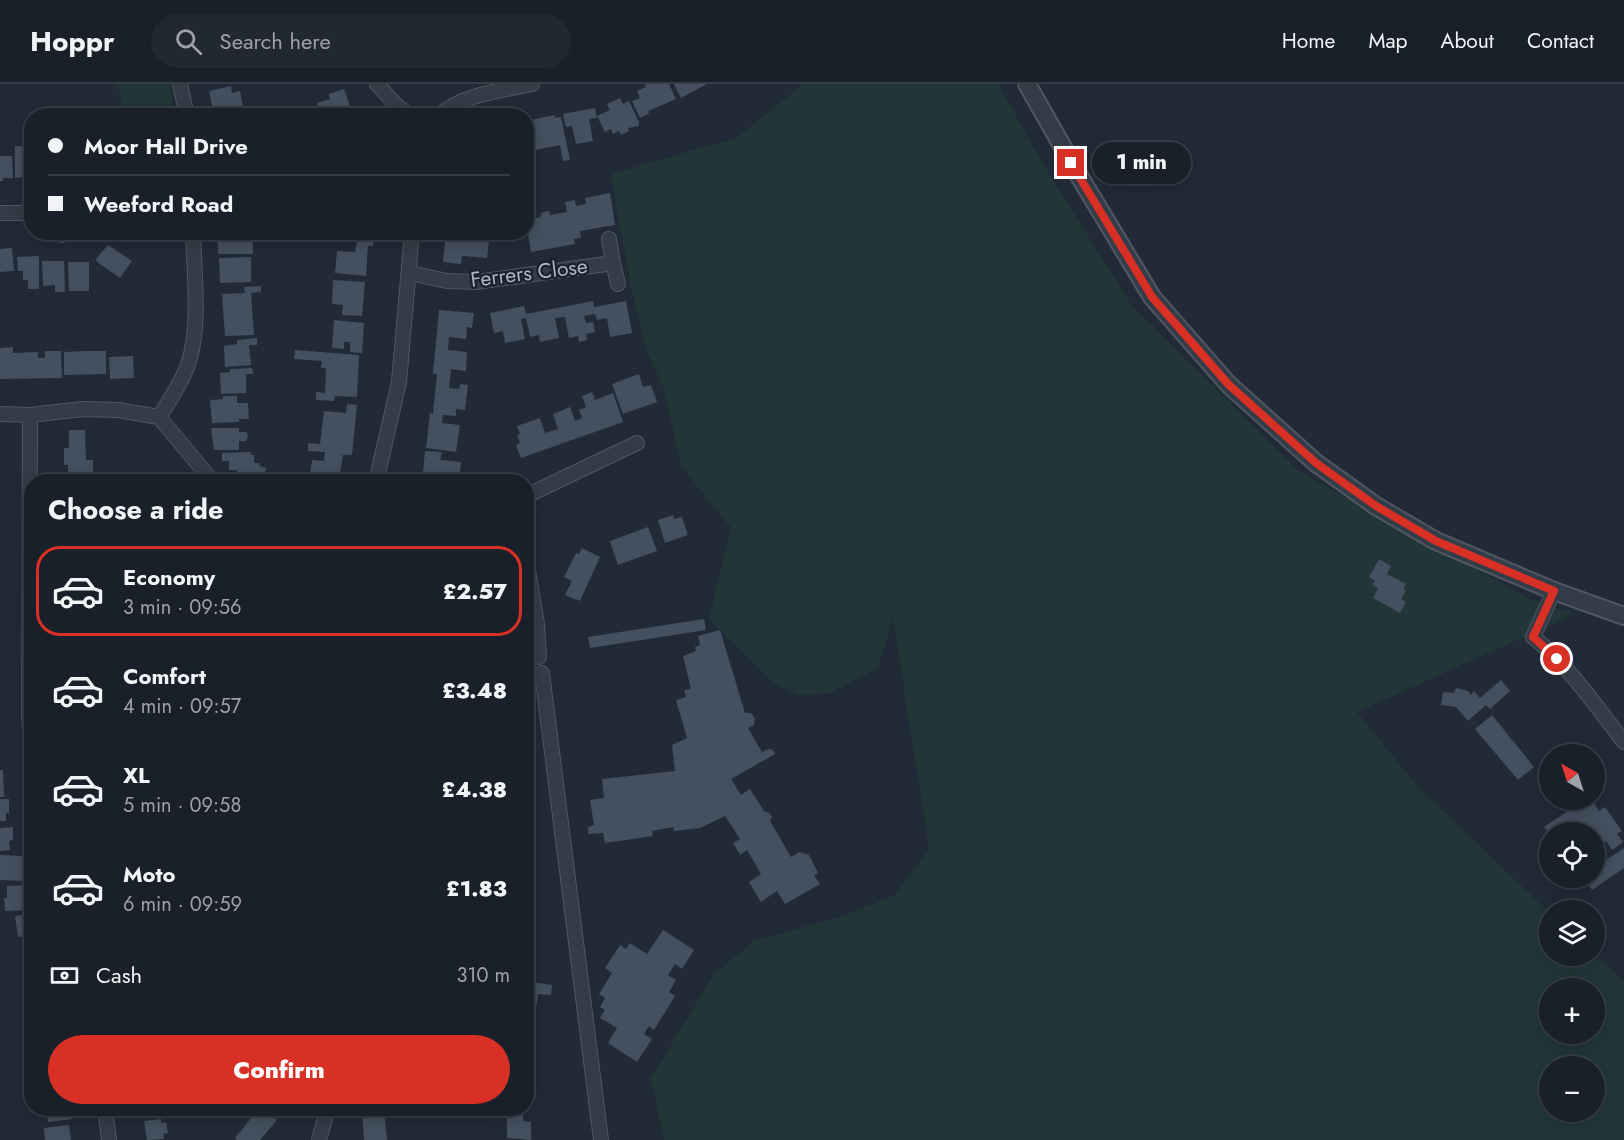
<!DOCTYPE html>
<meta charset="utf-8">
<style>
:root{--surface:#192029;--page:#222831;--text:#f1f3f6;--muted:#9fa3a8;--line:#373e46;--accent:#d93025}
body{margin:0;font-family:Jost,sans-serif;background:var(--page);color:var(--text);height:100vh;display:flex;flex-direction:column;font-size:22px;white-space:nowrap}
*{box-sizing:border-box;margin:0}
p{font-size:20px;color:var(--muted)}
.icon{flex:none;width:33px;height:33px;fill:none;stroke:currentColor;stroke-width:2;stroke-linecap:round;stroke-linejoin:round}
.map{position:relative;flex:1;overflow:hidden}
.drawer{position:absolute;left:24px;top:390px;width:510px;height:642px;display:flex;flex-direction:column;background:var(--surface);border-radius:24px;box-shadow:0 3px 15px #0003,0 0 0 2px var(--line)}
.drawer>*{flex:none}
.hud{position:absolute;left:24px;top:24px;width:510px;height:132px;border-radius:24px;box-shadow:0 3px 15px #0003,0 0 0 2px var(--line);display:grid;align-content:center;height:132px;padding:0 24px;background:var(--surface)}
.needle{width:39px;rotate:321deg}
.buttons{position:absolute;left:1539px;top:660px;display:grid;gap:12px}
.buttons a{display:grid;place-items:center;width:66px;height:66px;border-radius:50%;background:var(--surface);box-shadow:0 3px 15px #0003,0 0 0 2px var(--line);font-size:30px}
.end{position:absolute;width:27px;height:27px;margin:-14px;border:8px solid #d93025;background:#fff;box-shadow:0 0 0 3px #fff}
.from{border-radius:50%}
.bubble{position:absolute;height:42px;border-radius:21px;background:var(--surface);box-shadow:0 3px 15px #0003,0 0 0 2px var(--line);font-size:20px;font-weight:800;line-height:42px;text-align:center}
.hud b{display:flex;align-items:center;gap:21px;height:57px;font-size:22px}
.hud b+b{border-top:2px solid var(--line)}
.hud i{width:15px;height:15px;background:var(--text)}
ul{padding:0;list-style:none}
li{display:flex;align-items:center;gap:18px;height:90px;margin:0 12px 9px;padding:0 12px;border:3px solid transparent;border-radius:24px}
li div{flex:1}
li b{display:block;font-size:22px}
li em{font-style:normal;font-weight:800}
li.selected{border-color:var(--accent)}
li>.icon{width:54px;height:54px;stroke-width:1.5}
h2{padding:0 24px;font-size:27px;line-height:72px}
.pay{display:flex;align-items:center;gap:15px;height:66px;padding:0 24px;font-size:22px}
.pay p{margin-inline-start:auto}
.button{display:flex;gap:12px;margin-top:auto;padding:12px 24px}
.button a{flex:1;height:69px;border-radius:36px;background:var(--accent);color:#fff;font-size:24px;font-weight:800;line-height:69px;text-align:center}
header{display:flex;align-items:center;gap:36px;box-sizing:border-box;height:84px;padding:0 30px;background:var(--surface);border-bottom:2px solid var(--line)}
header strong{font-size:28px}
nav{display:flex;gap:33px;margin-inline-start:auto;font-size:21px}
.search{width:420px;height:54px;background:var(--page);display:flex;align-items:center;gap:15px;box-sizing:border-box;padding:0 21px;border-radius:33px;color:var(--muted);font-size:22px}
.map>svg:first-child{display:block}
.green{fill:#223638;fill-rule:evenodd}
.building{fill:#44505f}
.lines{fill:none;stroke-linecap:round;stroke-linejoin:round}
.minor-casing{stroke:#4e5762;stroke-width:16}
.tertiary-casing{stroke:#4e5762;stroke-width:20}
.minor{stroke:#343c48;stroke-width:14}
.tertiary{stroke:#343c48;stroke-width:16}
.route{stroke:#d93025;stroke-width:8}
.labels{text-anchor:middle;stroke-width:4.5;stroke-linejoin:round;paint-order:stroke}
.street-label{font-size:21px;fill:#aeb7c4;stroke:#1a212c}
</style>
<header>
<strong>Hoppr</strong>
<div class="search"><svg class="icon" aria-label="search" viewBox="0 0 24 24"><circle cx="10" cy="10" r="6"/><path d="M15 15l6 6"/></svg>Search here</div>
<nav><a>Home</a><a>Map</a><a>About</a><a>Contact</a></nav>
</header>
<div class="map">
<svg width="1624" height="1056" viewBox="0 0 1624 1056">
<rect width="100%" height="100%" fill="#212a37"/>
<path class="green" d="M118,0h51l6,31h-52z
M803,0h195l45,80 89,142 168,166 234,129 42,13 -219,98 61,75 131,125 1,44 45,-2 29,28v158h-960l-13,-62 63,-104 40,-33 86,-24 55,-22 34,-47 -36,-230 -15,50 -47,25 -33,2 -26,-12 -63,-64 22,-91 -50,-62 -17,-77 -18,-40 -15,-62 -20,-113 125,-36zM1550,904h44v46h-44zM1550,982h44v46h-44z"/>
<path class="building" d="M645,0h24l7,15 -28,12 1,3 -9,4 -8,-17 8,-3 -3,-7 9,-4z
M674,0h33l-26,14z
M231,2l1,7 8,-2 3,16 -29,7 -5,-23z
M344,5l9,27h-32l-4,-13 13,-4 -1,-5z
M620,14l3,6 6,-3 10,21v4l-11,2 1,3 -8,4 -2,-4 -6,3 -2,-5 -6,3 -8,-16 13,-6 -3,-6z
M595,24l2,10 -8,1 4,22 -17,3 -4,-18 -6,1 -3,-13z
M555,31v3l6,-1 9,43 -7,1 -3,-16 -34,7v-31z
M15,62h17v22h-6l-2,9 -9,1z
M0,72h12l1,22h-10v3h-3z
M610,109l5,32 -35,6 1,7 -7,1 1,5 -44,8 -5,-32 15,-3v-4l8,-2 1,4 17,-3 -2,-10 10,-2 1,6 10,-2 -1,-6z
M96,148h35v6h-35z
M217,148h35l1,22h-35z
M341,148h33l-1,14h-5l-2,30 -31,-3 2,-22 18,1 2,-11 -16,-1z
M446,148h16v7l27,2 -2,17 -25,-2 -1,8 -18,-2z
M108,161l24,16 -12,17 -23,-16 -1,-3z
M12,164l2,23 -14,1v-23z
M39,172v33h-11v-9h-5v-9h-5l-1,-14z
M251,173v25l-31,1 -1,-25z
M42,177h22l1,31h-10v-7l-12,1z
M68,178h21v29h-20z
M333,196l32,2 -3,34 -20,-1 1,-10 -11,-1z
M261,202v6l-10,1 3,42 -29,1 -3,-42 23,-1 -1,-6z
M593,217l1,6 32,-6 6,32 -22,4 -3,-19 -10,2 -2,-6 -11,2 2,7 7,-1 2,10 -9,2 1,6 -8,2 -1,-6 -9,2 -4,-21 -10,1 4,20 -19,4 -1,-7 -9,2 -4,-19 -5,1 4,20 -20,4 -2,-12 -9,2 -4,-20 34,-7 2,8z
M439,226l35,3 -2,15 -5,-1 -1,12 -17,-2 -1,13 19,2 -1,19 -15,-2 -2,19 10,1 1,-5 8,1 -3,25 -9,-1v7l-13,-1 -1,8 18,2 -4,27 -30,-4 4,-35 3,1 4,-40h-4z
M334,236l30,3 -2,30 -12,-1v-10h-6v7l-12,-1z
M257,254v7h-8l2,20 -26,2 -1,-21 13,-2v-4z
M13,263v6l25,-1v6h7v-7h16l1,27 -62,1v-31z
M295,266l64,5 -2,42 -22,-1 -1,5 -18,-1v-8l9,1 1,-25h-5l1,-7 -28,-2z
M85,267h21v23l-42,1v-23z
M133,272l1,22 -24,1 -1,-22z
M252,284l1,6h-7v19l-25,1 -1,-21 10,-1v-3z
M639,290l4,13 8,-2 6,17 -34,12 -11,-30z
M592,308l3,8 18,-7 10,29 -102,36 -5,-13 4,-2 -3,-8 3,-1 -3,-8 23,-8 5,15 13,-4 -5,-15 17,-7 5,14 7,-3 -3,-8 7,-3 -4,-11z
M223,312h14v7h11l1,16h-10v3l-27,1 -2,-23 13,-1z
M347,320l10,1 -5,50 -23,-1 14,1 -4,25 -29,-4 2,-16 12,1 1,-9 -17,-1v-8l12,1 4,-33 22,2z
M211,344h28v4h7l2,2 -1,5 -1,2h-7v9h-25z
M69,346h16l1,30h7v22h-25v-17h-4v-17h5z
M425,367l17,1 -2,8 21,2 -2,20h-37z
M251,368v3h3v8h5l1,3 6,2v3l-6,3v5l-18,3v-4h-4l-1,-8h-8v-9h-7v-8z
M673,431l1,4 8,-2 6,18 -23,8 -7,-23z
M648,443l9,24 -39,14 -8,-24z
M582,464l18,9 -20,44 -15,-6 7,-14 -8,-4 12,-24 3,1z
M1379,475l12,7 -4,8 19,10 -3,5 3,2 -5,8 5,3 -6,11 -27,-15 5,-10 -6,-3 3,-4 -6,-4z
M704,535l2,11 -116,18 -2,-11z
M720,546l25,83h6l4,6 -1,6 -6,3 14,24 7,-3 4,1 2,4 -44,25 10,16 9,-6 14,22 5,2 3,4 -2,4 21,36 9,-5 9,3 9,18 -4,3 6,8 -35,20 -8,-13 -16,11 -12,-20 12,-8 -14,-24 -7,5 -7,-12 7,-4 -15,-23 -25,12 -26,3 -1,-4 -21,4 1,5 -48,7 -2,-10 -15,1v-7l6,-2 -4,-25 14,-2 -2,-19 73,-8 -3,-26 15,-7 -11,-38 10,-3 -2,-7 7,-1 -8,-33 13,-5 -1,-4 5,-2 -2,-9z
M1501,596l9,11 -20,18 -4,-4 -18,16 -12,-14 -15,-2 2,-13 11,1 2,-5 12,3 3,4 3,-4 6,7z
M1492,631l42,52 -16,13 -43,-51z
M0,686h3l1,27h-4z
M0,715h9v14h-3v8h-6z
M1574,716h18l7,11 6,-4 17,24 -5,3 6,8 -11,8 -6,-9 -7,4 -5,-6v-7h-11l-6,-8 -13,8h-16l-4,-5 28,-19 -3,-5z
M13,743v13l-4,1 1,9 -10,1v-23z
M1624,764v20l-32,22 -8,-12h10v-10z
M0,771l23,1 -1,25 -22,-1z
M32,801v25l-27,1 -1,-13h3v-12z
M32,830v21l-14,2 -3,-21z
M663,846l31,20 -12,19 -7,-5 -7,11 8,5 -7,12 6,4 -21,34 -5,-4 -5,8 8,5 -15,23 -29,-19 9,-15 -17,-10 5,-8 -5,-3 5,-9 -6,-4 13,-21 -7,-5 15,-23 6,4 4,-6 17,11z
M32,855v24l-8,1 -2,-11 6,-1 -1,-12z
M28,885h4v14h-2z
M532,898l20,3 -1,10 -13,-1 -3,22 -9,-1v-31l6,1z
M526,972h6v15h-3v13l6,-1 1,14h-10z
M47,1024h24l1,11 -24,3z
M143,1024h19v6l-19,3z
M259,1024h3l15,12 -17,20h-23l-2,-2z
M503,1024h20v13l8,1v18l-24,-2v-25h-4z
M384,1026l3,30h-23l-2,-28z
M161,1035v4l5,-1 2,11 -5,1 1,5 -17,1 -3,-19z
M69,1041l2,15h-26l-1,-12z"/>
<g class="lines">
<g class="minor-casing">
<path id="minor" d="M180,0l7,32
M377,0l18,20 15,12
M438,32c25,-22 62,-25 94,-32
M0,129h32
M62,148v3
M613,179l5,21
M410,189l37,8 29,1 137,-19 -4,-24
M0,330l30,1 53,-6 35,1 41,7 54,65
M30,331l-1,298 3,56
M159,333c9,-14 19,-29 26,-45 17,-37 9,-98 8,-140
M376,398l23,-100 13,-150
M526,412l111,-53
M526,474l11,66 2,33
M1554,507l-21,46c36,29 63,69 91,105
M542,589l59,467
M105,1024l4,32
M319,1056l9,-32"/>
</g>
<g class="tertiary-casing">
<path id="tertiary" d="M1027,0l54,95 71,118 77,88 87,78 60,43 60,35 118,50 70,25"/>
</g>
<use href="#minor" class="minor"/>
<use href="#tertiary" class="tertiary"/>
</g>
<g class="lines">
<path class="route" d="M1071,79l81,134 77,88 87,78 60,43 60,35 118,50 -21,46 24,22"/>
</g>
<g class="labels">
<g class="street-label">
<text transform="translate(529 189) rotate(-7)" y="7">Ferrers Close</text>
</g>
</g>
</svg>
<div class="buttons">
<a><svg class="needle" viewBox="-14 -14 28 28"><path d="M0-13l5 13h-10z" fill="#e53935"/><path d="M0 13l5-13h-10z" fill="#9fa3a8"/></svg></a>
<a><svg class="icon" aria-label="locate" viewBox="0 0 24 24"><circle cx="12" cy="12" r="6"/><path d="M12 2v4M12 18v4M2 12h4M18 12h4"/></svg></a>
<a><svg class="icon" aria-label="layers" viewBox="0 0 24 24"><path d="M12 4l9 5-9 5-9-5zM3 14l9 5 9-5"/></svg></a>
<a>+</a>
<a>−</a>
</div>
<i class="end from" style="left:1557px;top:575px"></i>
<i class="end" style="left:1071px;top:79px"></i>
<div class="bubble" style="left:1092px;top:58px;width:99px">1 min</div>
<div class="hud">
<b><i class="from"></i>Moor Hall Drive</b>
<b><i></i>Weeford Road</b>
</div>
<section class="drawer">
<h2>Choose a ride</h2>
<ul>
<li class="selected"><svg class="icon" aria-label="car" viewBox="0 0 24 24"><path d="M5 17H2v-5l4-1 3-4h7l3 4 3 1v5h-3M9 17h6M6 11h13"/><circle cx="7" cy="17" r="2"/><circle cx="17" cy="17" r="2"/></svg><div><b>Economy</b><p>3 min · 09:56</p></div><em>£2.57</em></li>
<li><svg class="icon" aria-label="car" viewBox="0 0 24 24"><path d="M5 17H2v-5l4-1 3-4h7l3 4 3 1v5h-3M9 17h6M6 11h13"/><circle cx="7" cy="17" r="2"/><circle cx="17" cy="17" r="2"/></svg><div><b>Comfort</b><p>4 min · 09:57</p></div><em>£3.48</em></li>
<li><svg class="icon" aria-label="car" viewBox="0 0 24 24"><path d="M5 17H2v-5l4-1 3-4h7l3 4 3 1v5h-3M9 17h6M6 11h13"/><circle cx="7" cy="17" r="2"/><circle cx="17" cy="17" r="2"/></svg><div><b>XL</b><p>5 min · 09:58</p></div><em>£4.38</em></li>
<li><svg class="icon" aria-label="car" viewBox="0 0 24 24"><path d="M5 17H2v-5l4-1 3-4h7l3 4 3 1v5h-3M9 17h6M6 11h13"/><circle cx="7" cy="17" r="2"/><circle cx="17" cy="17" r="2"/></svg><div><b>Moto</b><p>6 min · 09:59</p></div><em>£1.83</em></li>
</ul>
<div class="pay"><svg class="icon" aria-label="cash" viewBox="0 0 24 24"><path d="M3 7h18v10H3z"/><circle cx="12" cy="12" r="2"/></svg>Cash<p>310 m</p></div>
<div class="button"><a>Confirm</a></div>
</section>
</div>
